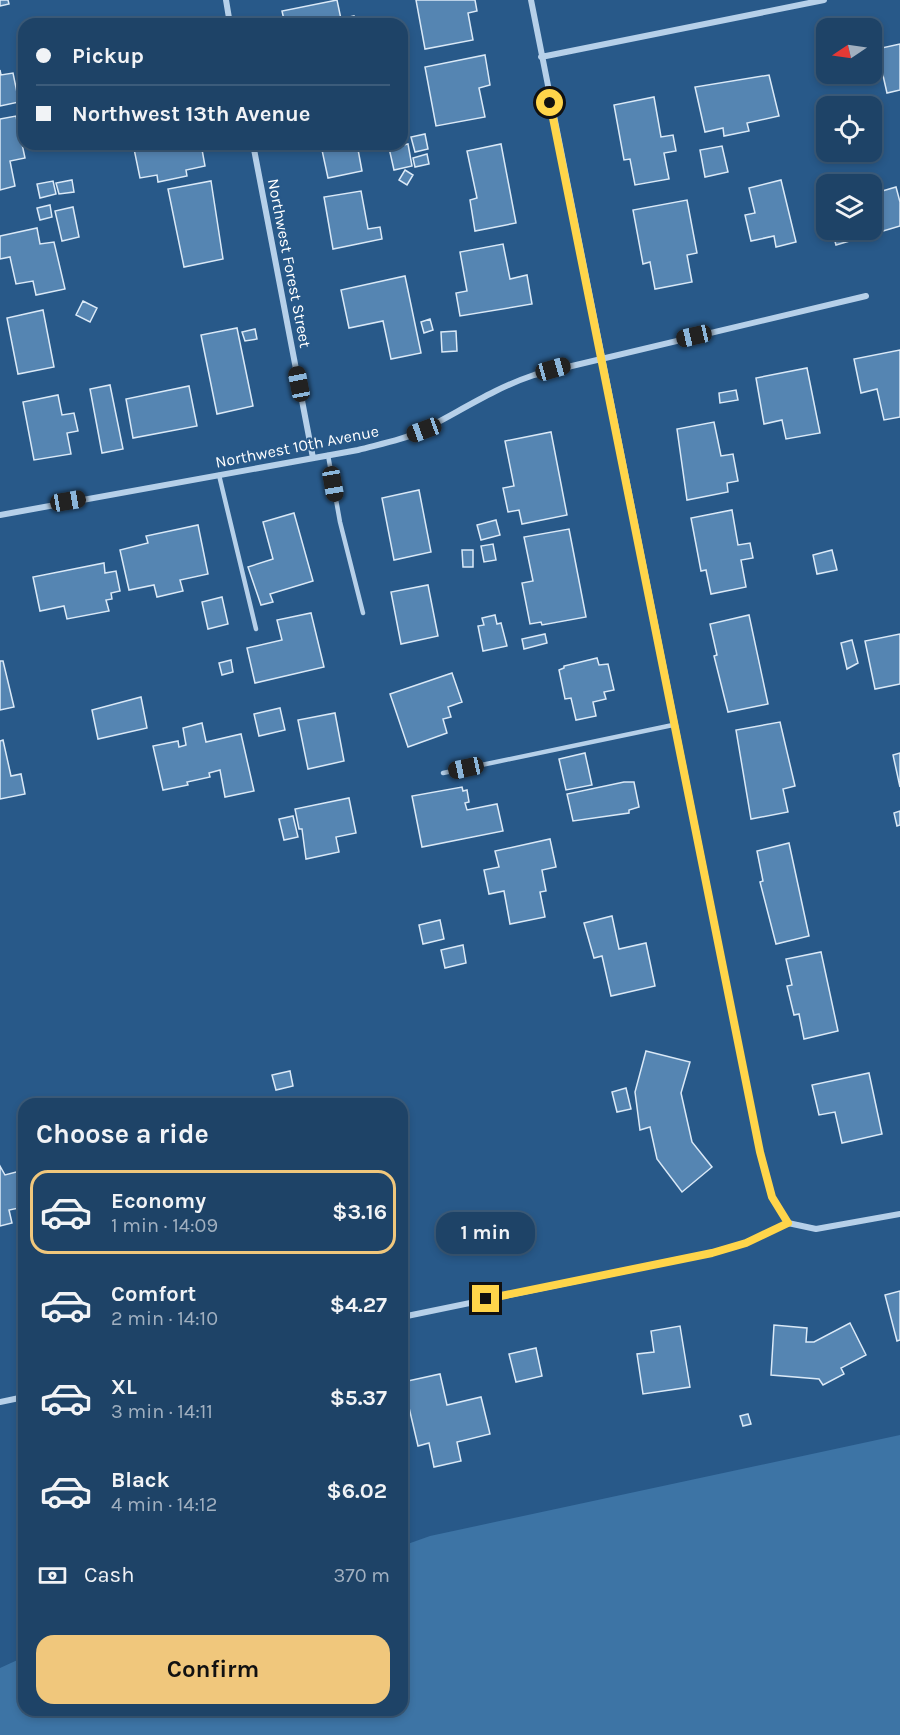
<!DOCTYPE html>
<meta charset="utf-8">
<style>
:root{--surface:#1e4367;--page:#264a6d;--text:#f1f3f6;--muted:#a1b0c0;--line:#3c5c7b;--accent:#f0c77c}
body{margin:0;font-family:Karla,sans-serif;background:var(--page);color:var(--text);height:100vh;display:flex;flex-direction:column;font-size:22px;white-space:nowrap}
*{box-sizing:border-box;margin:0}
p{font-size:20px;color:var(--muted)}
.icon{flex:none;width:33px;height:33px;fill:none;stroke:currentColor;stroke-width:2;stroke-linecap:round;stroke-linejoin:round}
.map{position:relative;flex:1;overflow:hidden}
.panel{position:absolute;left:18px;top:1098px;width:390px;height:618px;display:flex;flex-direction:column;background:var(--surface);border-radius:18px;box-shadow:0 3px 9px #0003,0 0 0 2px var(--line)}
.panel>*{flex:none}
.guide{position:absolute;left:18px;top:18px;width:390px;height:132px;border-radius:18px;box-shadow:0 3px 9px #0003,0 0 0 2px var(--line);display:grid;align-content:center;height:132px;padding:0 18px;background:var(--surface)}
.needle{width:39px;rotate:257deg}
.tools{position:absolute;left:816px;top:18px;display:grid;gap:12px}
.tools a{display:grid;place-items:center;width:66px;height:66px;border-radius:12px;background:var(--surface);box-shadow:0 3px 9px #0003,0 0 0 2px var(--line);font-size:30px}
.end{position:absolute;width:27px;height:27px;margin:-14px;border:8px solid #ffd54a;background:#111;box-shadow:0 0 0 3px #111}
.from{border-radius:50%}
.bubble{position:absolute;height:42px;border-radius:18px;background:var(--surface);box-shadow:0 3px 9px #0003,0 0 0 2px var(--line);font-size:20px;font-weight:700;line-height:42px;text-align:center}
.car{position:absolute;width:18px;height:36px;margin:-18px -9px;border-radius:8px;box-shadow:0 0 4px 2px #0007;background:linear-gradient(#222 24%,#8ab4d8 0 40%,#222 0 76%,#8ab4d8 0 86%,#222 0)}
.guide b{display:flex;align-items:center;gap:21px;height:57px;font-size:22px}
.guide b+b{border-top:2px solid var(--line)}
.guide i{width:15px;height:15px;background:var(--text)}
ul{padding:0;list-style:none}
li{display:flex;align-items:center;gap:18px;height:84px;margin:0 12px 9px;padding:0 6px;border:3px solid transparent;border-radius:18px}
li div{flex:1}
li b{display:block;font-size:22px}
li em{font-style:normal;font-weight:700}
li.on{border-color:var(--accent)}
li>.icon{width:54px;height:54px;stroke-width:1.5}
h2{padding:0 18px;font-size:27px;line-height:72px}
.pay{display:flex;align-items:center;gap:15px;height:66px;padding:0 18px;font-size:22px}
.pay p{margin-inline-start:auto}
.button{display:flex;gap:12px;margin-top:auto;padding:12px 18px}
.button a{flex:1;height:69px;border-radius:18px;background:var(--accent);color:#111;font-size:24px;font-weight:700;line-height:69px;text-align:center}
.map>svg:first-child{display:block}
.green{fill:#3d74a5}
.building{fill:#5585b2;stroke:#dae9f7;stroke-width:1.5}
.lines{fill:none;stroke-linecap:round;stroke-linejoin:round}
.service{stroke:#b6d0e9;stroke-width:4.5}
.minor{stroke:#b6d0e9;stroke-width:6}
.route{stroke:#ffd54a;stroke-width:8}
.labels{text-anchor:middle;stroke-width:4.5;stroke-linejoin:round;paint-order:stroke}
.street-label{font-size:16px;fill:#fff;stroke:#285989}
</style>
<div class="map">
<svg width="900" height="1735" viewBox="0 0 900 1735">
<rect width="100%" height="100%" fill="#285989"/>
<path class="green" d="M900,1435v300h-900v-67l24,-11v53h378v-164l28,-10z"/>
<path class="building" d="M0,0h8l1,4 -9,2z
M337,0l4,19 13,-3 2,8h-71l-3,-13z
M416,0h59l2,11 -9,2 5,27 -48,9z
M900,44v46l-13,3 -10,-44z
M485,55l5,30 -11,3 6,29 -49,9 -11,-59z
M0,70l1,5 12,-2 6,29 -19,4z
M769,75l10,41 -32,7 2,8 -25,5 -1,-8 -18,4 -10,-45z
M654,97l7,40 12,-2 3,16 -12,2 5,26 -34,6 -5,-26 -6,1 -10,-55z
M16,116l9,42 -15,3 5,25 -15,4v-71z
M425,134l3,15 -13,3 -4,-15z
M133,144h68l4,22 -19,4 1,6 -29,6 -1,-7 -17,3z
M314,144h43l5,27 -34,7 -6,-28 -7,1z
M408,144l4,22 -18,4 -5,-22z
M501,144l15,79 -41,8 -5,-31 7,-2 -10,-47z
M722,146l6,26 -23,5 -5,-27z
M427,154l2,10 -14,3 -2,-9z
M405,170l8,5 -6,10 -8,-5z
M72,180l2,12 -15,2 -3,-11z
M781,180l15,62 -20,5 -2,-11 -23,5 -6,-26 10,-2 -6,-25z
M53,181l3,13 -16,4 -3,-14z
M211,181l12,78 -39,8 -16,-78z
M896,187l4,15v24l-64,19 -4,-15h40v-36z
M361,191l7,38 12,-2 2,12 -49,10 -9,-52z
M687,200l10,53 -10,2 5,27 -37,7 -5,-27 -7,2 -10,-54z
M50,205l2,12 -12,3 -3,-12z
M73,207l6,30 -17,4 -7,-30z
M37,228l3,16 14,-2 11,47 -29,6 -3,-14 -17,3 -6,-27 -10,2v-23z
M503,244l7,35 17,-4 5,29 -72,12 -4,-23 11,-2 -7,-39z
M405,276l16,77 -30,6 -8,-38 -34,7 -8,-38z
M83,301l14,7 -7,14 -14,-7z
M43,310l11,57 -36,7 -11,-56z
M430,319l3,11 -9,3 -3,-11z
M237,328l16,78 -36,8 -16,-79z
M255,329l2,10 -12,2 -3,-9z
M456,331l1,20 -15,1 -1,-20z
M900,350v67l-16,3 -7,-31 -16,4 -7,-34z
M807,368l13,65 -34,6 -4,-19 -18,4 -8,-46z
M110,385l13,64 -21,4 -12,-64z
M189,386l8,40 -64,12 -7,-39z
M736,390l2,10 -18,3 -1,-10z
M58,395l4,20 12,-2 4,18 -11,2 4,21 -37,6 -11,-58z
M714,422l7,34 12,-2 5,27 -11,2 1,9 -41,8 -10,-71z
M551,432l16,83 -45,9 -3,-14 -11,2 -5,-24 11,-2 -9,-45z
M419,490l12,62 -37,8 -12,-62z
M732,510l6,35 12,-2 3,15 -12,2 5,27 -35,7 -5,-24 -5,1 -10,-53z
M294,513l19,68 -43,13 3,8 -12,3 -13,-38 25,-8 -10,-37z
M496,520l4,15 -19,5 -4,-15z
M198,525l10,49 -28,6 3,11 -26,6 -3,-12 -25,5 -9,-40 28,-7 -2,-7z
M569,529l17,88 -44,8 -1,-3 -11,2 -8,-41 11,-2 -9,-44z
M493,544l3,16 -12,2 -3,-16z
M462,550h11v17h-10z
M832,550l5,20 -20,4 -4,-19z
M104,563l1,10 11,-2 4,20 -9,2 1,6 -6,1 3,11 -42,8 -3,-13 -24,5 -7,-34z
M428,585l10,51 -37,8 -10,-52z
M222,597l6,27 -20,5 -6,-27z
M311,613l13,54 -69,16 -8,-35 35,-8 -5,-20z
M495,615l2,9 4,-1 6,23 -24,5 -5,-25 6,-1 -2,-7z
M749,615l19,89 -40,8 -14,-56 3,-1 -7,-31z
M545,634l2,9 -23,6 -2,-10z
M900,634v50l-25,5 -10,-48z
M852,640l6,23 -11,6 -6,-26z
M597,658l2,7 9,-1 6,26 -10,2 2,7 -13,3 3,14 -20,4 -5,-22 -6,1 -6,-29 5,-2v-2z
M231,660l2,12 -11,3 -3,-12z
M0,661h3l11,46 -14,3z
M452,673l10,29 -14,5 3,10 -8,2 4,14 -39,14 -18,-53z
M141,697l6,31 -49,11 -6,-29z
M280,708l5,22 -26,6 -5,-22z
M335,713l9,48 -36,8 -10,-49z
M780,722l15,64 -12,3 5,23 -37,7 -15,-89z
M202,723l4,19 35,-8 13,57 -29,6 -5,-27 -11,3 1,4 -23,5 1,3 -25,5 -10,-44 25,-5 1,6 7,-2 -3,-17z
M3,740l8,36 10,-2 4,20 -25,5v-58z
M585,753l7,32 -26,5 -7,-31z
M900,753v34l-7,-32z
M624,782h10l5,25 -10,3v3l-56,8 -6,-27z
M462,787l1,4 4,-1 2,12 -4,1 2,7 30,-6 6,27 -81,16 -10,-51z
M349,798l7,35 -20,4 3,15 -33,7 -4,-30h-3l-4,-20z
M900,811v14l-3,1 -3,-13z
M293,816l5,21 -14,3 -5,-21z
M550,839l6,28 -14,3 4,21 -6,1 5,25 -35,7 -6,-33 -15,3 -5,-24 15,-3 -4,-16z
M789,843l20,93 -33,8 -16,-62 3,-1 -6,-30z
M612,916l7,33 27,-6 9,43 -44,10 -9,-40 -8,2 -10,-35z
M440,920l4,19 -21,5 -4,-19z
M463,945l3,18 -21,5 -4,-18z
M821,952l17,79 -34,8 -5,-25 -5,1 -7,-29 5,-1 -6,-26z
M646,1051l44,11 -9,31 11,49 20,25 -30,25 -25,-33 -7,-32 -10,3 -5,-38z
M290,1071l3,15 -17,4 -4,-15z
M869,1073l13,61 -40,9 -7,-31 -16,3 -7,-30z
M626,1088l5,21 -14,3 -5,-20z
M0,1166l5,9 19,-5v37l-15,3 3,13 -12,3z
M900,1291v49l-3,1 -12,-46z
M850,1323l16,32 -25,13 3,6 -21,11 -4,-6 -48,-4 3,-50 33,3 -1,14h8z
M680,1326l10,61 -47,7 -6,-40 17,-2 -3,-21z
M536,1348l6,28 -26,6 -7,-28z
M440,1374l7,31 34,-8 9,37 -33,8 4,19 -27,6 -5,-24 -11,3 -15,-64z
M748,1414l3,10 -8,2 -3,-10z"/>
<g class="lines">
<path class="service" d="M328,455l12,67 23,91
M219,475l37,154
M443,773l230,-48"/>
<path class="minor" d="M226,0l4,24
M531,0l229,1152 12,45 16,26
M541,57l283,-57
M253,144l60,314
M0,515l358,-65c22,-6 46,-10 67,-21 37,-19 70,-41 109,-54l332,-79
M402,1317l310,-64 34,-10 42,-20 28,6 84,-15
M0,1402l24,-5"/>
</g>
<g class="lines">
<path class="route" d="M486,1299l226,-46 34,-10 42,-20 -16,-26 -12,-45 -210,-1049"/>
</g>
<g class="labels">
<g class="street-label">
<text transform="translate(290 263) rotate(79)" y="6">Northwest Forest Street</text>
<text transform="translate(297 446) rotate(-11)" y="6">Northwest 10th Avenue</text>
</g>
</g>
</svg>
<div class="tools">
<a><svg class="needle" viewBox="-14 -14 28 28"><path d="M0-13l5 13h-10z" fill="#e53935"/><path d="M0 13l5-13h-10z" fill="#a1b0c0"/></svg></a>
<a><svg class="icon" aria-label="locate" viewBox="0 0 24 24"><circle cx="12" cy="12" r="6"/><path d="M12 2v4M12 18v4M2 12h4M18 12h4"/></svg></a>
<a><svg class="icon" aria-label="layers" viewBox="0 0 24 24"><path d="M12 4l9 5-9 5-9-5zM3 14l9 5 9-5"/></svg></a>
</div>
<i class="end from" style="left:550px;top:103px"></i>
<i class="end" style="left:486px;top:1299px"></i>
<div class="bubble" style="left:436px;top:1212px;width:99px">1 min</div>
<i class="car" style="left:694px;top:336px;rotate:257deg"></i>
<i class="car" style="left:553px;top:369px;rotate:74deg"></i>
<i class="car" style="left:299px;top:384px;rotate:349deg"></i>
<i class="car" style="left:424px;top:430px;rotate:250deg"></i>
<i class="car" style="left:333px;top:484px;rotate:170deg"></i>
<i class="car" style="left:68px;top:501px;rotate:80deg"></i>
<i class="car" style="left:466px;top:768px;rotate:258deg"></i>
<div class="guide">
<b><i class="from"></i>Pickup</b>
<b><i></i>Northwest 13th Avenue</b>
</div>
<section class="panel">
<h2>Choose a ride</h2>
<ul>
<li class="on"><svg class="icon" aria-label="car" viewBox="0 0 24 24"><path d="M5 17H2v-5l4-1 3-4h7l3 4 3 1v5h-3M9 17h6M6 11h13"/><circle cx="7" cy="17" r="2"/><circle cx="17" cy="17" r="2"/></svg><div><b>Economy</b><p>1 min · 14:09</p></div><em>$3.16</em></li>
<li><svg class="icon" aria-label="car" viewBox="0 0 24 24"><path d="M5 17H2v-5l4-1 3-4h7l3 4 3 1v5h-3M9 17h6M6 11h13"/><circle cx="7" cy="17" r="2"/><circle cx="17" cy="17" r="2"/></svg><div><b>Comfort</b><p>2 min · 14:10</p></div><em>$4.27</em></li>
<li><svg class="icon" aria-label="car" viewBox="0 0 24 24"><path d="M5 17H2v-5l4-1 3-4h7l3 4 3 1v5h-3M9 17h6M6 11h13"/><circle cx="7" cy="17" r="2"/><circle cx="17" cy="17" r="2"/></svg><div><b>XL</b><p>3 min · 14:11</p></div><em>$5.37</em></li>
<li><svg class="icon" aria-label="car" viewBox="0 0 24 24"><path d="M5 17H2v-5l4-1 3-4h7l3 4 3 1v5h-3M9 17h6M6 11h13"/><circle cx="7" cy="17" r="2"/><circle cx="17" cy="17" r="2"/></svg><div><b>Black</b><p>4 min · 14:12</p></div><em>$6.02</em></li>
</ul>
<div class="pay"><svg class="icon" aria-label="cash" viewBox="0 0 24 24"><path d="M3 7h18v10H3z"/><circle cx="12" cy="12" r="2"/></svg>Cash<p>370 m</p></div>
<div class="button"><a>Confirm</a></div>
</section>
</div>
